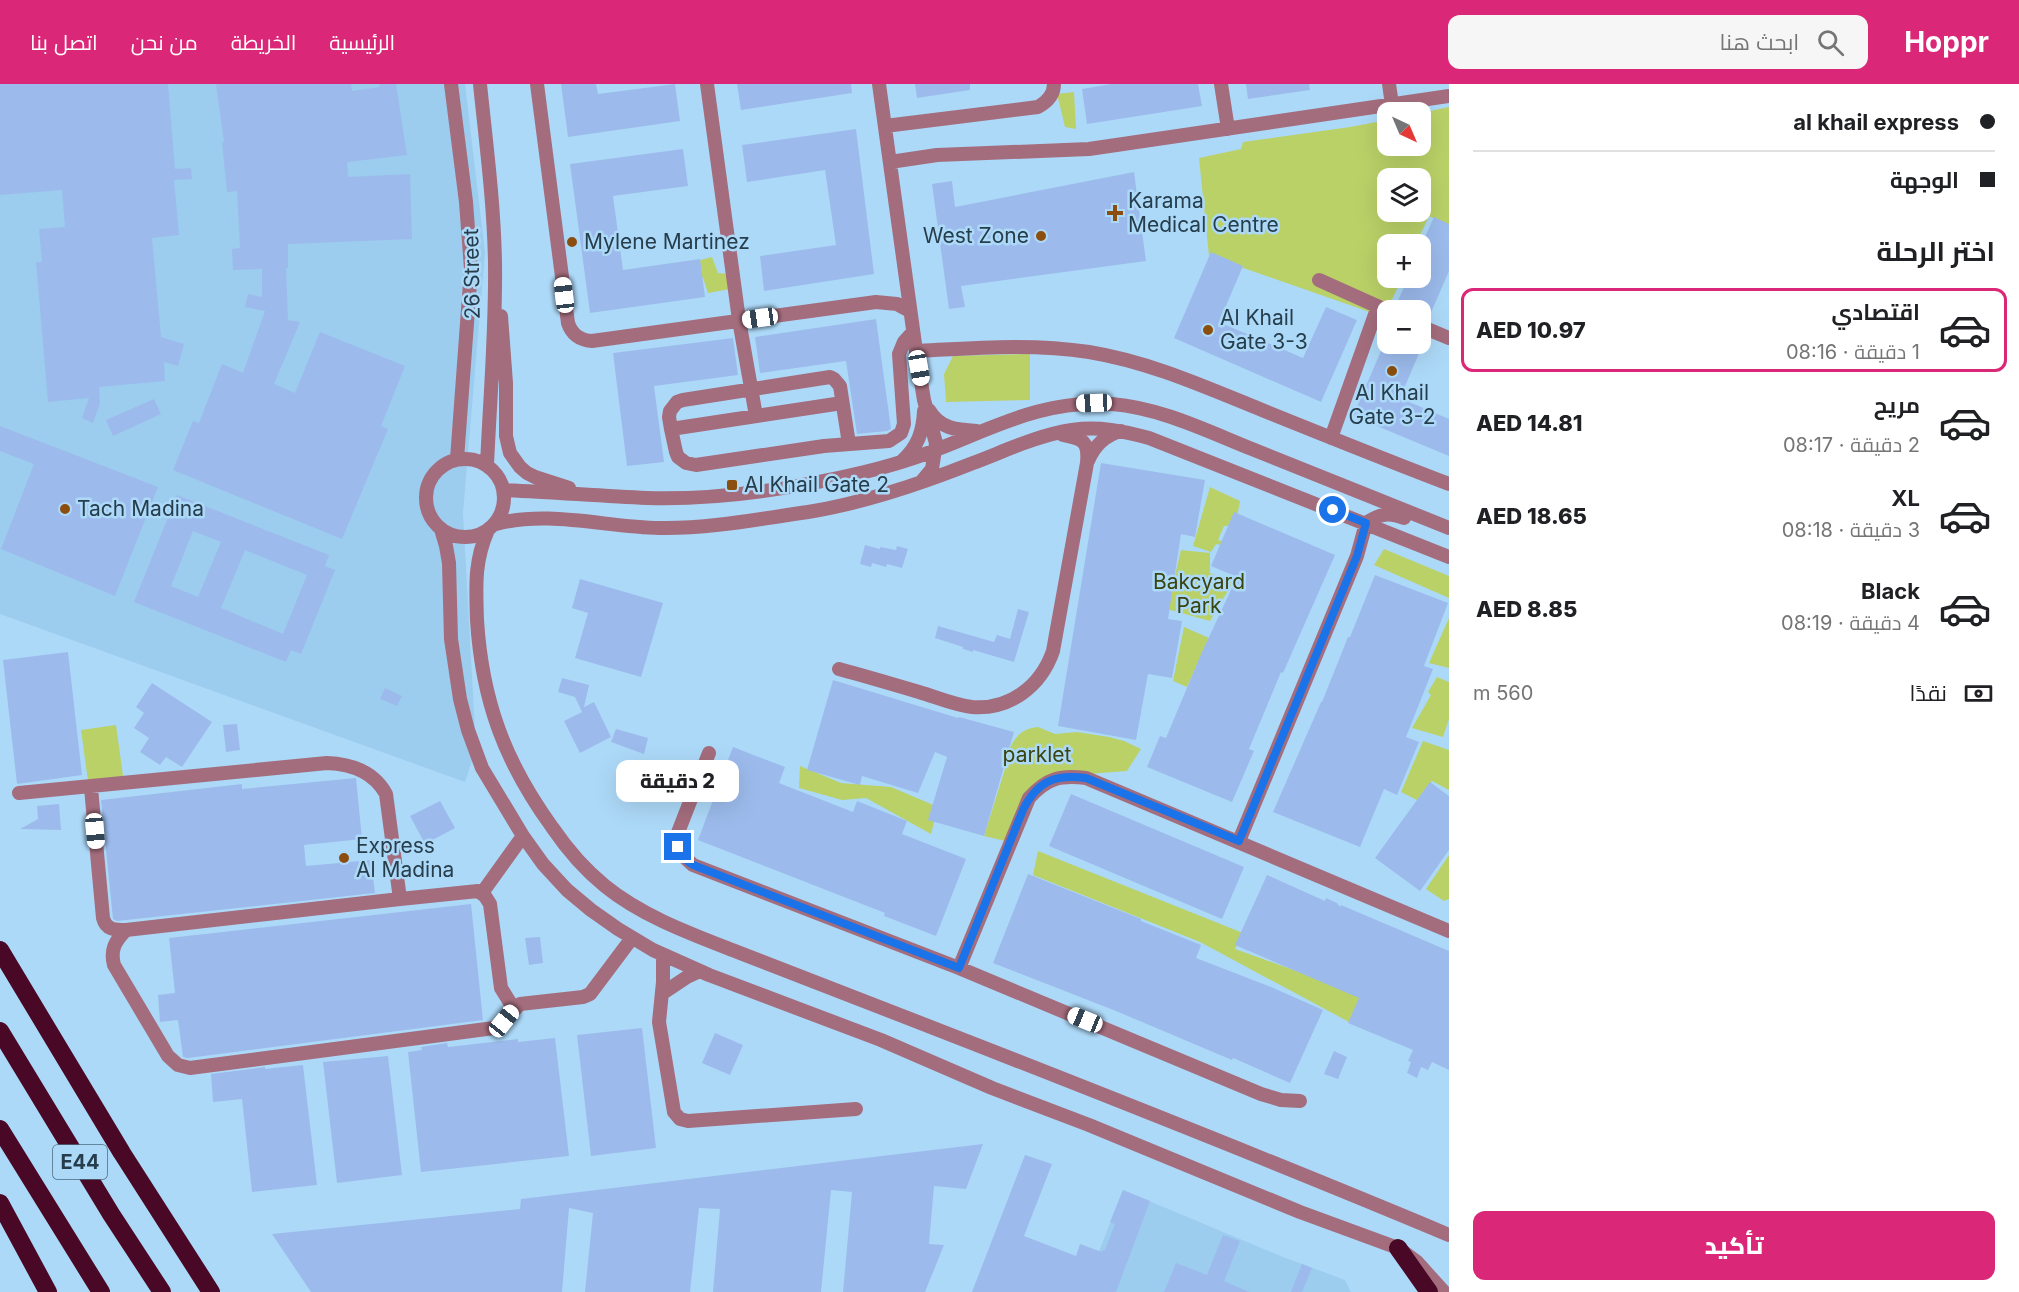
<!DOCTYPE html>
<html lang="ar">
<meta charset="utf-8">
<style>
:root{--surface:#fff;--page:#f6f6f6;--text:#202124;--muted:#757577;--line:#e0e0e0;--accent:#db2777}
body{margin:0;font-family:Inter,Cairo,sans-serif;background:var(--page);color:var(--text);direction:rtl;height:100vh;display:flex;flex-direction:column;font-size:22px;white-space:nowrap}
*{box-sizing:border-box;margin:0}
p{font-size:20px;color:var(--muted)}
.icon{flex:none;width:33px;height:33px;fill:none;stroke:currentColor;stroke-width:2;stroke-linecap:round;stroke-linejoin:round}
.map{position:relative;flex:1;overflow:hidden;direction:ltr}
.details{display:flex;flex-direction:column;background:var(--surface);width:570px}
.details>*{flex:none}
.top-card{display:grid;align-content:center;height:132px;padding:0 24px;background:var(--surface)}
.needle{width:39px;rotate:136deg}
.fabs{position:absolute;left:1377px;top:18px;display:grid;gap:12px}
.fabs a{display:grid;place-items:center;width:54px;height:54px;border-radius:12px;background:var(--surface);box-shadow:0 6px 24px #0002;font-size:30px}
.end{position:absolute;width:27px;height:27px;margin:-14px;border:8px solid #1a73e8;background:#fff;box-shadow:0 0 0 3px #fff}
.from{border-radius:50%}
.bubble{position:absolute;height:42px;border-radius:12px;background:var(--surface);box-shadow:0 6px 24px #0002;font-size:20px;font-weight:800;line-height:42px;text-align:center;direction:rtl}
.car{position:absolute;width:18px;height:36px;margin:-18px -9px;border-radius:8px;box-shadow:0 0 4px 2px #0007;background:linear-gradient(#fff 24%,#345 0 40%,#fff 0 76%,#345 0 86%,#fff 0)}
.top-card b{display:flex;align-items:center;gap:21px;height:57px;font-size:22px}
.top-card b+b{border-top:2px solid var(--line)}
.top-card i{width:15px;height:15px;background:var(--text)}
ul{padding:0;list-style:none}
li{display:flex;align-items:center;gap:18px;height:84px;margin:0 12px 9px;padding:0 12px;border:3px solid transparent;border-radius:12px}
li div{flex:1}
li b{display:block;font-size:22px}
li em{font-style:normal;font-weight:800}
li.current{border-color:var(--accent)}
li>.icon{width:54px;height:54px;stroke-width:1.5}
h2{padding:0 24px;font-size:27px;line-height:72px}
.pay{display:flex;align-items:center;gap:15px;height:66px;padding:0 24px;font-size:22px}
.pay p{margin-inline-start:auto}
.button{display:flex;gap:12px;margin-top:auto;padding:12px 24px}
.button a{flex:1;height:69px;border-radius:12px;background:var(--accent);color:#fff;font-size:24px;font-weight:800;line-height:69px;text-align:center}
header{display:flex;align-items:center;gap:36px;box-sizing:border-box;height:84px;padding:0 30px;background:var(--accent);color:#fff}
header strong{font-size:28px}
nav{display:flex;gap:33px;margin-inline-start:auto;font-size:21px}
.search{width:420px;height:54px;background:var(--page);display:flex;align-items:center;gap:15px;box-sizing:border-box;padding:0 21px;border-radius:12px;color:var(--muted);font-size:22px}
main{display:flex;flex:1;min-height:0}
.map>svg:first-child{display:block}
.built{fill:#9cccee}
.green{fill:#bad168;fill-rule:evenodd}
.building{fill:#9cbbec;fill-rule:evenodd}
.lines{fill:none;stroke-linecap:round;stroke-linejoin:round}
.minor{stroke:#a46d7d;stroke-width:14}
.highway{stroke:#490825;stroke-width:18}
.route{stroke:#1a73e8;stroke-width:8}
.poi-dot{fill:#8b4e0e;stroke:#add9f8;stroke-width:2}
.labels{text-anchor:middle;stroke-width:5;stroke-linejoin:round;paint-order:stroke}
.shield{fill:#add9f8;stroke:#4e6c80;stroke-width:1.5}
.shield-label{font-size:20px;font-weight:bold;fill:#263d4c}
.poi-label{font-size:21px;fill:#263d4c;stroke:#add9f8;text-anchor:start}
.street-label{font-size:21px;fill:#263d4c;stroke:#add9f8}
.park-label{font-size:21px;fill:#3a440d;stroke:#add9f8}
</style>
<header>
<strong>Hoppr</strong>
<div class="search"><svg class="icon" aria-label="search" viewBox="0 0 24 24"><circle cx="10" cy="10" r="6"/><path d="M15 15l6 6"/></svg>ابحث هنا</div>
<nav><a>الرئيسية</a><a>الخريطة</a><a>من نحن</a><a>اتصل بنا</a></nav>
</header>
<main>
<section class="details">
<div class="top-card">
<b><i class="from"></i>al khail express</b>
<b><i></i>الوجهة</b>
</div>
<h2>اختر الرحلة</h2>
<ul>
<li class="current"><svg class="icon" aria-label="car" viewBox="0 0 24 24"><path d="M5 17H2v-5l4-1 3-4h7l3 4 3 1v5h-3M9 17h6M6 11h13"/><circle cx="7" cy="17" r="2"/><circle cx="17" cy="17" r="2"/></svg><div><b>اقتصادي</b><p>1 دقيقة · 08:16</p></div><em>AED 10.97</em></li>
<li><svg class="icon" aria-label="car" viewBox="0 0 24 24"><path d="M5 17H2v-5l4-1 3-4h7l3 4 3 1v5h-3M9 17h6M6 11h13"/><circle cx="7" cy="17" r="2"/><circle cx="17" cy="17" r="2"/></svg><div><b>مريح</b><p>2 دقيقة · 08:17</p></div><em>AED 14.81</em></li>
<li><svg class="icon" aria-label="car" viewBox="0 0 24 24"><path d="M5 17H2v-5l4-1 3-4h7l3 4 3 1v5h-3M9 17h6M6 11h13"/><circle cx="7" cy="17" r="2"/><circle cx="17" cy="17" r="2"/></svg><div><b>XL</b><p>3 دقيقة · 08:18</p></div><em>AED 18.65</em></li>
<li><svg class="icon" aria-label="car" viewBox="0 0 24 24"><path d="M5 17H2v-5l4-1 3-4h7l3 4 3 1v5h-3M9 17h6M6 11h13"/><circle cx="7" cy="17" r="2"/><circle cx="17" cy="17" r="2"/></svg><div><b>Black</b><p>4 دقيقة · 08:19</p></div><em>AED 8.85</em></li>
</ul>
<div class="pay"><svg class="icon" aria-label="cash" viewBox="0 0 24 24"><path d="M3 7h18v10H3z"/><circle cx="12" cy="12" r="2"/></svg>نقدًا<p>560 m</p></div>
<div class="button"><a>تأكيد</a></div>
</section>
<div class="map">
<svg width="1449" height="1208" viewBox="0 0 1449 1208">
<rect width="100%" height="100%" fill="#add9f8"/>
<path class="built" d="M0,0h465l20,169 -22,260 13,236 -11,33 -465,-168z
M1123,1106l160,67 62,23 6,12h-268z"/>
<path class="green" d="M1074,8l2,37 -11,-2 -8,-33z
M1449,23v119l-20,-10 -13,28h-28v34h14l-18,39 -175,-61 -10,-98 42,-9 2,-7 107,-15 37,-7 1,26h32l1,-33zM1388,94h32v34h-32z
M712,173l6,16 10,1 2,15 -22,4 -5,-15 -8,-3 -2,-13z
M1030,270v46l-84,2 -2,-28 9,-18z
M1210,403l30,14 -3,16 -4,-1 -5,10h-4l-6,14 4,1 -2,4 -4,-1 -5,8 -18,-6z
M1384,465l65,27v22l-75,-33z
M1181,466l29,3v20l23,9 -23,39 -43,-12z
M1449,534v50l-20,-5z
M1184,543l25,11 -22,49 -14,-6z
M1437,593l12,5v37l-6,18 -31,-9 19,-33 -3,-3z
M116,641l7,51 -35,5 -7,-51z
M1038,643l17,7 22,-2 32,5 15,4 17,8 -14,22 -64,5 -21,6 -37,59 -21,-5 21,-67 -4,-2c10,-20 13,-38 37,-40z
M1423,657l26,9v40l-17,-9 -15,19 -16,-8z
M800,682l41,17 50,4 47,20 -7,27 -65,-36 -24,2 -43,-12z
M1038,767l205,82 -8,16 129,46 -15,27 -149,-80 -167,-67z
M1449,771v44l-5,2 -18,-12z"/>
<path class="building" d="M0,0h168l7,85 16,-1 1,11 -18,1 5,55 -27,3 9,99 23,7 -6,22 -14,-4 1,19 -66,6 1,16 -7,20 -11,-5 7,-20 -41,4 -12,-140h6l-3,-33 26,-2 -3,-37 -62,5z
M216,0h135l1,7 28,-4 -1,-3h17l11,71 -60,7 1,15 62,-3 2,65 -124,5v24h-2l2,52 12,2 -26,62 21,9 25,-61 85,34 -24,60 7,3 -46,110 -169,-69 20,-49 6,2 23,-59 21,9 22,-62 -20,-4 3,-13 14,3v-28l-29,1 -1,-21 8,-1 -3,-57 -10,1 -5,-50h2z
M561,0h35l2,10 77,-10 5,37 -112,16z
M737,0h114l1,9 -111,17z
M915,0h55v6l-53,8z
M1111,0h87l4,22 -115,18 -5,-35z
M1246,0h63l1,6 -62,9z
M856,45l18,145 -110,17 -4,-35 76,-11 -11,-75 -78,12 -5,-37z
M683,65l5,37 -75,10 10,74 77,-11 5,38 -115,16 -20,-149z
M1134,88l12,89 -185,25 4,21 -16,2 -17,-125 20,-3 3,26z
M1434,133l15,7v47l-20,46 -9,-4v-3h-5l-18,-7 11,-25h12v-30z
M1211,168l32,14 -24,56 84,36 23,-51 31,13 -36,82 -147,-64z
M876,235l15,110 -4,2 -30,3 -11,-73 -86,12 -5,-36z
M733,254l5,37 -84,11 10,76 -37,4 -14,-113z
M1384,260h39l-23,54 49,21v37l-96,-40z
M154,315l7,15 -48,22 -7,-16z
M0,342l158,61 -43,109 -114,-47 33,-85 -34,-13z
M1101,379l104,17 -10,57 -14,-3 -13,85 14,2 -10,57 -24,-4 -12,66 -78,-14z
M177,411l152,60 -4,11 10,4 -34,84 -10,-4 -5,12 -152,-60zM193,447l28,11 -23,55 -27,-11zM245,466l62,25 -24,59 -62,-26z
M1234,428l101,43 -52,118 -2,-1 -32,77 5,2 -22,51 -85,-35 13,-31 6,2 36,-86 35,-75 -26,-11z
M865,461l15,4v-2l16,3 1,-4 11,3 -6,19 -15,-4 -1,3 -14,-4 -1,4 -11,-3z
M1375,491l73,28 -24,63 9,3 -27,68 13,5 -22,53 -13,-6 -24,58 -87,-35 48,-110h1l26,-65h2z
M580,495l83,24 -22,74 -66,-19 13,-45 -16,-5z
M1018,525l11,3 -15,50 -41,-12v2l-10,-3v-2l-28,-9 3,-12 56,16 3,-7 13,4z
M68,568l14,123 -65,9 -14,-124z
M562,594l27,7 -5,22 10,-5 17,35 -31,16 -16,-32 18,-9 -7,-15 -17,-5z
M833,596l125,38 1,-1 55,15 -30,104 -56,-16 19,-63 -12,-5 -17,41 -56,-17 -2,9 -53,-15z
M152,599l60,39 -30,45 -16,-10 -6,8 -20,-13 9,-14 -15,-10 10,-15 -8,-6z
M385,604l17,8 -5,10 -17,-7z
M237,640l3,26 -14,2 -3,-27z
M616,645l32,9 -4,16 -33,-12z
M733,663l52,20 -6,16 74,29 4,-11 50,20 -5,13 64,25 -30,77 -52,-20 1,-3 -187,-73z
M356,694l6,61 -58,6 2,21 65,-6 4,33 -258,28 -4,-2 -12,-119 141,-16v5z
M1430,698l19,14v54l-29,41 -45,-33z
M1071,710l173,73 -22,52 -173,-73z
M440,717l15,27 -30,16 -15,-28z
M59,720l2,26 -41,-1 18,-10 -1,-13z
M1028,790l113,45v2l60,24 -5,13 75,29 52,23 -33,73 -57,-25 -1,2 -116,-49 -123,-48z
M1267,791l58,26 1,-3 11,5 3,4 1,-2 108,46v119l-17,-8 -4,8 -7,-3 -4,11 -10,-5 4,-11 -3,-1 5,-11 -65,-27 11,-25 -124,-53z
M471,820l12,116 -295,38 -5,-1 -5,-37 -18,2 -2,-27 17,-2 -6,-55z
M540,853l3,26 -14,2 -4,-27z
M642,944l14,120 -65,8 -14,-121z
M715,949l28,12 -13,30 -28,-12z
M555,954l14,118 -148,16 -13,-120 14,-2 -1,-3 26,-4 1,4 70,-8v3z
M1334,967l13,6 -9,22 -14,-5z
M388,972l14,119 -65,8 -14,-121z
M303,981l14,120 -65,7 -10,-93 -29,3 -2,-28 54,-7v2z
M983,1060l-17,45 -32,-3 -5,58 15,1 -19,47h-82l9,-100 -21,-2 -10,102h-108l7,-83 -21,-1 -9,84h-105l8,-79 -24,-5 -7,84h-251l-39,-58 248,-25 1,-10z
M1025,1071l27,9 -28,72 52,20 4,-12 22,8 1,-2h2l10,-26 -5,-2 13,-32 27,11 -34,91h-144z
M1223,1151l17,6 -16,40 25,11h-85l12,-29 31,12z
M1302,1180l10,4 -10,24h-11z"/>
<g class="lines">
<path class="minor" d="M451,0l15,118 5,67 -14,190
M480,0c6,59 14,119 15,179 1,67 -5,134 -8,202
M537,0l31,239c4,12 12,17 24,18l284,-39 21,2 13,7
M707,0l32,236 17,96
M879,0l37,267 8,49 12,43 -4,26 -10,12
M1221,0l7,45
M1389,0l3,21
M885,42l153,-19c9,-5 16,-12 16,-23
M890,78l47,-7 152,-6 360,-53
M1319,196l69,31
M501,232l5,67v53l4,17 10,14 7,6 8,4 34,11
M1420,242l29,12
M916,267c58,-3 115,-8 173,1 61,10 116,35 173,58 62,25 124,50 187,74
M929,326c11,19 28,20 48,21
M671,345l171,-26
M1331,354l47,-132
M849,360l-9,-58 -6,-7 -4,-2 -147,23 -6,2 -7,9 -1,6 2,12 5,23 2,5 8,6 10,2 128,-19 65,-5 12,-8 3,-9 -5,-70 5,-12 9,-10
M426 414a39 39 0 1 1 78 0a39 39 0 1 1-78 0Z
M902,377c16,-14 21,-30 22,-50
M1088,377c6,-15 18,-26 33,-30
M504,406c48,2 96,6 143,8 64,2 129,-7 191,-20 34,-7 68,-16 100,-29 59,-23 108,-50 174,-45 49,4 95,27 140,45 66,26 131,53 197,79
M496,440c51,-14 110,3 163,4 49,1 100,-9 149,-16 57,-9 112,-28 165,-49 32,-12 65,-28 99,-33 27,-4 51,1 77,8l300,119
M441,445l5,17 3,17 2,76 9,60 8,31 14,38 41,68 20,28 24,26 24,20 27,19 35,21 56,25 172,65 111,48 97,37 211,87 98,36 19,14 27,30
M488,446c-14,32 -12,56 -11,90 5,81 28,142 75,207 15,22 32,42 53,59 38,31 89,49 135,67 49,19 98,38 147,57 188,73 376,147 562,225
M839,585c26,7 53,15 80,23 17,5 35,13 53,15 38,3 69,-21 81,-56l34,-188c2,-22 -4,-24 -24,-28
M709,669l-32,82 3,18 13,12 266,103 302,126 20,6 19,1
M91,704l12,130c3,12 12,12 23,12l274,-31 78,-8 7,5 5,8 11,84 13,21
M19,709l308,-30c25,1 47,9 59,31l14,105
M1239,757l118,-285 9,-33c14,-9 22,-11 38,-5
M482,809l41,-57
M126,846c-11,11 -16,20 -12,35l54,91 10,9 12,3 304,-40 7,-4 19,-20 63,-7 7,-3 42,-56
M663,871v27l-4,40 15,90 6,7 8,2 168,-12
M959,884l70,-170c18,-20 31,-23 57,-20l363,153
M663,909l24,-16 13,-6"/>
<path class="highway" d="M0,866l122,203 89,139
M0,947l111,183 51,78
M0,1045l101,163
M0,1119l48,89
M1398,1164l31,44"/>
</g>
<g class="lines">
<path class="route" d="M678,763l5,11 10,7 266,103 64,-158c14,-29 32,-36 63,-32l153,63 118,-285 9,-33 -33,-13"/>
</g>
<g class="poi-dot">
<path d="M1112 120h6v6h6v6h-6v6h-6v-6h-6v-6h6z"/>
<circle cx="1041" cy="152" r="6"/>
<circle cx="572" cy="158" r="6"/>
<circle cx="1208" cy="246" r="6"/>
<circle cx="1392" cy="287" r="6"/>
<rect x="726" y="395" width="12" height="12" rx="3"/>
<circle cx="65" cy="425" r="6"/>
<circle cx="344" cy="774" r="6"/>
</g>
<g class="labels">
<rect class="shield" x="53" y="1061" width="54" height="34" rx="4.5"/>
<g class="shield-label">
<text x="80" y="1085">E44</text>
</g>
<g class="poi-label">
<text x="1128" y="124">Karama<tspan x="1128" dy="24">Medical Centre</tspan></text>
<text x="1029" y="159" text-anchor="end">West Zone</text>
<text x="584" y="165">Mylene Martinez</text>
<text x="1220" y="241">Al Khail<tspan x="1220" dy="24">Gate 3-3</tspan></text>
<text x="1392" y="316" text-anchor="middle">Al Khail<tspan x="1392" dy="24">Gate 3-2</tspan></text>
<text x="744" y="408">Al Khail Gate 2</text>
<text x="77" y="432">Tach Madina</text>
<text x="356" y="769">Express<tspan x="356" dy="24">Al Madina</tspan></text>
</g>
<g class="street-label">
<text transform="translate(472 190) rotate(-91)" y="7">26 Street</text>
</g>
<g class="park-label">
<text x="1199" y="505">Bakcyard<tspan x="1199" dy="24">Park</tspan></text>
<text x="1037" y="678">parklet</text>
</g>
</g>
</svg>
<div class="fabs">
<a><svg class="needle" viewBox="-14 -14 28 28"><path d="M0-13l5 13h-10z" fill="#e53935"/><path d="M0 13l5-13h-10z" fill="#757577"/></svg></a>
<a><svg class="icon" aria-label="layers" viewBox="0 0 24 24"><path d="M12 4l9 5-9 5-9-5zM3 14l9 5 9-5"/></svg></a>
<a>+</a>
<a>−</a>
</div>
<i class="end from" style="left:1333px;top:426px"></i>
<i class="end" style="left:678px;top:763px"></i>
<div class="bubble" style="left:616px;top:676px;width:123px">2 دقيقة</div>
<i class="car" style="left:564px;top:211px;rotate:353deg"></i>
<i class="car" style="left:760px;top:234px;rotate:262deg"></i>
<i class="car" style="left:919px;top:284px;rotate:170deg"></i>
<i class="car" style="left:1094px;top:319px;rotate:268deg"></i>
<i class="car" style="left:95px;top:747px;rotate:175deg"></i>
<i class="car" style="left:1085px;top:936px;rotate:292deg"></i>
<i class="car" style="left:504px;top:937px;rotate:39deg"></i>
</div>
</main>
